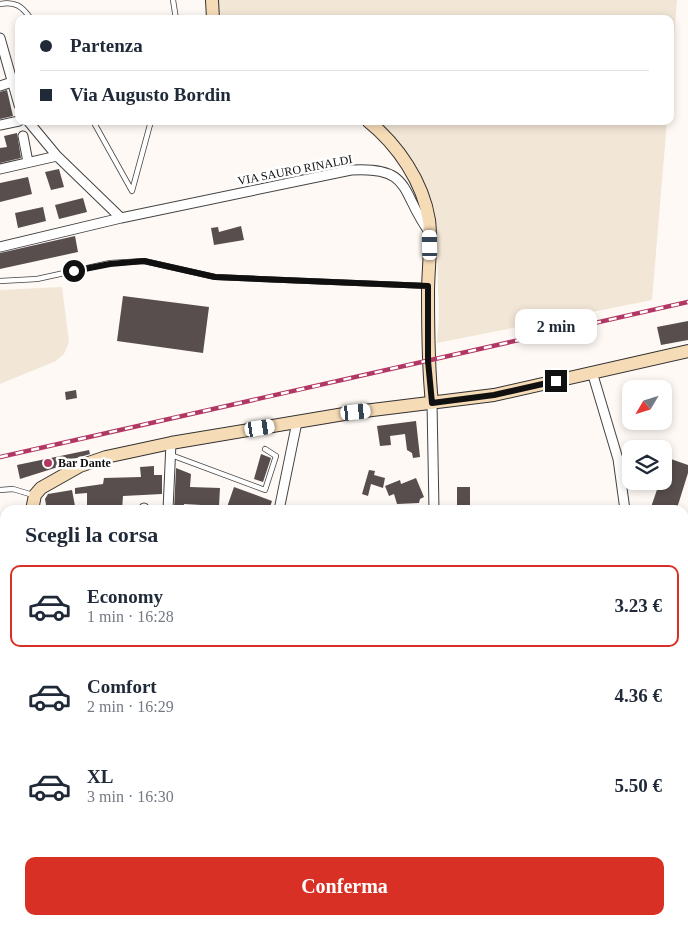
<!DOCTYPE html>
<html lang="it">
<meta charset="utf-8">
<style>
:root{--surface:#fff;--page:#f2f2f3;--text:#1f2937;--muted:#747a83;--line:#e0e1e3;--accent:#d93025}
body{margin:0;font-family:"Times New Roman",serif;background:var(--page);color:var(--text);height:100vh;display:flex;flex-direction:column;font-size:19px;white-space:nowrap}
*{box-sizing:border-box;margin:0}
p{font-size:16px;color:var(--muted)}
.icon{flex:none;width:28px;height:28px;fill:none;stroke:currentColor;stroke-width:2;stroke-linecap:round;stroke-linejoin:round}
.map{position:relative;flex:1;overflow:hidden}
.panel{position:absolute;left:0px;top:505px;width:689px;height:420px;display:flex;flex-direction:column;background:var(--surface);border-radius:15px 15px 0 0;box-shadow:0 2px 8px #0003}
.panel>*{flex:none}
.banner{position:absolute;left:15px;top:15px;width:659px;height:110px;border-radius:10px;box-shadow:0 2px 8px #0003;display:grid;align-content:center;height:110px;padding:0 25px;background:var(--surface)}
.needle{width:32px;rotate:232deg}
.controls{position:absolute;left:622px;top:380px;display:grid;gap:10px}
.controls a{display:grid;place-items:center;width:50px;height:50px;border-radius:10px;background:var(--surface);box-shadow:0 2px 8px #0003;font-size:25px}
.end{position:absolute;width:22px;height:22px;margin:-11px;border:6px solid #101010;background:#fff;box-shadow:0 0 0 2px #fff}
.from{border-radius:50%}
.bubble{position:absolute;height:35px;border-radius:10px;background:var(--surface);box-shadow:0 2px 8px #0003;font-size:16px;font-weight:700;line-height:35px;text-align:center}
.car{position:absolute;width:15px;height:30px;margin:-15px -8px;border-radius:6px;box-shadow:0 0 4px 1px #0007;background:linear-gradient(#fff 24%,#345 0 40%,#fff 0 76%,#345 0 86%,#fff 0)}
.banner b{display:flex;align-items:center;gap:18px;height:48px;font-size:19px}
.banner b+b{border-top:1px solid var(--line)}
.banner i{width:12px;height:12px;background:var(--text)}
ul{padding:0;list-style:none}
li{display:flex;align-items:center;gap:15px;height:82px;margin:0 10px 8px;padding:0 15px;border:2px solid transparent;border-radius:10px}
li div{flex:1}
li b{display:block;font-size:19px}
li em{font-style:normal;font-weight:700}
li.active{border-color:var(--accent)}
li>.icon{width:45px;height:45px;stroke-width:1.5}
h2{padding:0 25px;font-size:22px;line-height:60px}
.cta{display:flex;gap:10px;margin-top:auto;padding:10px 25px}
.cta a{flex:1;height:58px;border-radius:10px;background:var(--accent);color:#fff;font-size:20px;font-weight:700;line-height:58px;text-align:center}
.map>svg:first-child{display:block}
.farmland{fill:#f2e6d6}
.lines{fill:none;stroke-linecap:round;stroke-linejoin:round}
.stream{stroke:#4db6be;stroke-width:2.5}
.building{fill:#574e4d}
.lane-casing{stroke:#434343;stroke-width:6}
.street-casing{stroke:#434343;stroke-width:11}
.secondary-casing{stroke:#323232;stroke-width:14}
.lane{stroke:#fff;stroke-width:4.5}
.street{stroke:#fff;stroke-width:9}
.secondary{stroke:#f6dbb7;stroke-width:12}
.rail-casing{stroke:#b13764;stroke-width:4.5}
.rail{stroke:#fff;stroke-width:2.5;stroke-dasharray:8;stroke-linecap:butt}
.route{stroke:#101010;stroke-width:6}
.poi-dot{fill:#b13764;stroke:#fff;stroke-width:2}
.labels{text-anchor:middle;stroke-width:5;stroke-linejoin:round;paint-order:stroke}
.street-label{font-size:12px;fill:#101010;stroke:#fff}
.poi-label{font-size:12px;font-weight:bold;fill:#101010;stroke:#fff;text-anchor:start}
</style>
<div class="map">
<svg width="688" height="925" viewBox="0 0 688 925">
<rect width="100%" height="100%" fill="#fef9f4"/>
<path class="farmland" d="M217,0h460l-7,87v-68h-451z
M377,121h290l-15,179 -215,43 2,-27 -3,-95 -17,-47 -22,-34z
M62,287l7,55 -5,12 -8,7 -56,23v-94z"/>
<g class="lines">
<path class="stream" d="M455,925l4,-5"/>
</g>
<path class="building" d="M7,90l6,26 -13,3v-27z
M17,133l4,25 -21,5v-15l7,-1 -3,-11z
M59,169l5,18 -13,3 -6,-18z
M28,177l4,17 -32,8v-19z
M83,198l4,14 -28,7 -4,-14z
M43,207l3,14 -28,7 -3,-15z
M241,226l3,14 -30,5 -3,-17 7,-1 1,5z
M75,236l3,16 -78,17v-16z
M123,296l86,11 -6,46 -86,-12z
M688,321v19l-27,5 -4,-18z
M76,390l1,8 -11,2 -1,-8z
M416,421l4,36 -7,1 -1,-5 -5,-3 -2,-16 -15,2 1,9 -11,1 -3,-20z
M89,450l1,4 -33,10 1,3 -38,12 -3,-14z
M261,454l10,4 -8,24 -9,-3z
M668,458l20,7v8l-10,32 -2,5h-26l10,-29h4v-11z
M154,466v9h8v19l-39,2 -1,14h-35v-17l-12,1v-6l28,-4 1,-6 37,-1 -1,-10z
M176,468l15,6 -1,13 30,1 -1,18 -35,-2v6h-10z
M369,470l6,1 -1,4 11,3 -2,10 -12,-4 -3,12 -6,-2z
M416,478l8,19 -4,2 -1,4 -22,1 -3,-10 -5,2 -4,-10 15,-6 1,4z
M234,487l38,14 -3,9h-43z
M457,487h13v23h-13z
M72,490l3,16 -28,4 -2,-11 3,-5z"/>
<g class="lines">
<g class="lane-casing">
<path id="lane" d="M173,0l3,19
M0,4c15,-3 22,2 31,15
M93,121l39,70 19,-70
M0,281l37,-2 73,-16 34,-2 71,16 213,9
M171,455l94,35 11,-34 -11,-7
M0,490l13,-1 20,6
M684,681l4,-13
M684,692l4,7"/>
</g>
<g class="street-casing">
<path id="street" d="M0,38l19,67
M0,86l12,-4
M28,121l29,35 64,62
M0,125l19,-4
M23,136l5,26
M0,169l57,-13
M0,247l121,-29 230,-48c62,-4 49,23 79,63
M592,372l26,87 7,51
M432,403l2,107
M144,510v-2
M168,510l3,-67
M279,510l18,-88
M0,747l5,2
M684,779l4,-8
M684,807h4
M0,855h5
M260,920l5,5
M556,920l12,5
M602,925l2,-5"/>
</g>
<g class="secondary-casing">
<path id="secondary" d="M212,0l1,19
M368,121c30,24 55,61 61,99 3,24 -1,49 -1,73 0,37 0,73 4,110
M32,510l3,-15 6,-7 39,-22 26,-9 65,-14 185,-31 138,-17 194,-44
M0,584l5,1
M684,704l4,-1
M0,705l5,-14
M303,925l6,-5"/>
</g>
<use href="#lane" class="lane"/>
<use href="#street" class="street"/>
<use href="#secondary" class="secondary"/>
<g class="rail-casing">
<path id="rail" d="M0,457l688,-155"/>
</g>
<use href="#rail" class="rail"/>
</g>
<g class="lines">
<path class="route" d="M74,271l36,-7 34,-3 71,16 213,9v75l4,42 62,-8 62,-14"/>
</g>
<circle class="poi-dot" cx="48" cy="463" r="5"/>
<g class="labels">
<g class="street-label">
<text transform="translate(295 170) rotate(-11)" y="4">VIA SAURO RINALDI</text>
</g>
<g class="poi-label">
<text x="58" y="467">Bar Dante</text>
</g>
</g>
</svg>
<div class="controls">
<a><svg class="needle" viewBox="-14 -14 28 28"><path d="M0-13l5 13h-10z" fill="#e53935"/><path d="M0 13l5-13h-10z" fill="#747a83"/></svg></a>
<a><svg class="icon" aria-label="layers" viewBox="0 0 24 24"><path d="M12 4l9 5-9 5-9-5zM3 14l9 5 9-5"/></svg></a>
</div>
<i class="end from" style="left:74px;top:271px"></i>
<i class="end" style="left:556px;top:381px"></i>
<div class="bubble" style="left:515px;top:309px;width:82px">2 min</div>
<i class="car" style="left:430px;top:245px;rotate:359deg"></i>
<i class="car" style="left:356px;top:412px;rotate:84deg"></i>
<i class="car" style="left:260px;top:428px;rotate:81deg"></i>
<div class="banner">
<b><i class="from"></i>Partenza</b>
<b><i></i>Via Augusto Bordin</b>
</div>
<section class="panel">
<h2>Scegli la corsa</h2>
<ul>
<li class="active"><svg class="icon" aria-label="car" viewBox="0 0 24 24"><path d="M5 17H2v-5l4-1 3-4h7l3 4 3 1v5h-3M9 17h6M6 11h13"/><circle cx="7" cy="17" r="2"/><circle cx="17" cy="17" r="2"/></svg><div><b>Economy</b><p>1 min · 16:28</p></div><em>3.23 €</em></li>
<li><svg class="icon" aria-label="car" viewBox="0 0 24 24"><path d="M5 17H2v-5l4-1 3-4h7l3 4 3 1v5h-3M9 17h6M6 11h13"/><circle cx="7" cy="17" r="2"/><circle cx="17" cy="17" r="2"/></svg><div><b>Comfort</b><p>2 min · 16:29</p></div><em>4.36 €</em></li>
<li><svg class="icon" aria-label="car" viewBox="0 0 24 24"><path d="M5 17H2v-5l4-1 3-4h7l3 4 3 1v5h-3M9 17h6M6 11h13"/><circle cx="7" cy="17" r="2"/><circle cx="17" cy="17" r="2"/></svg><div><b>XL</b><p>3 min · 16:30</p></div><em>5.50 €</em></li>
</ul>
<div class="cta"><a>Conferma</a></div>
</section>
</div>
